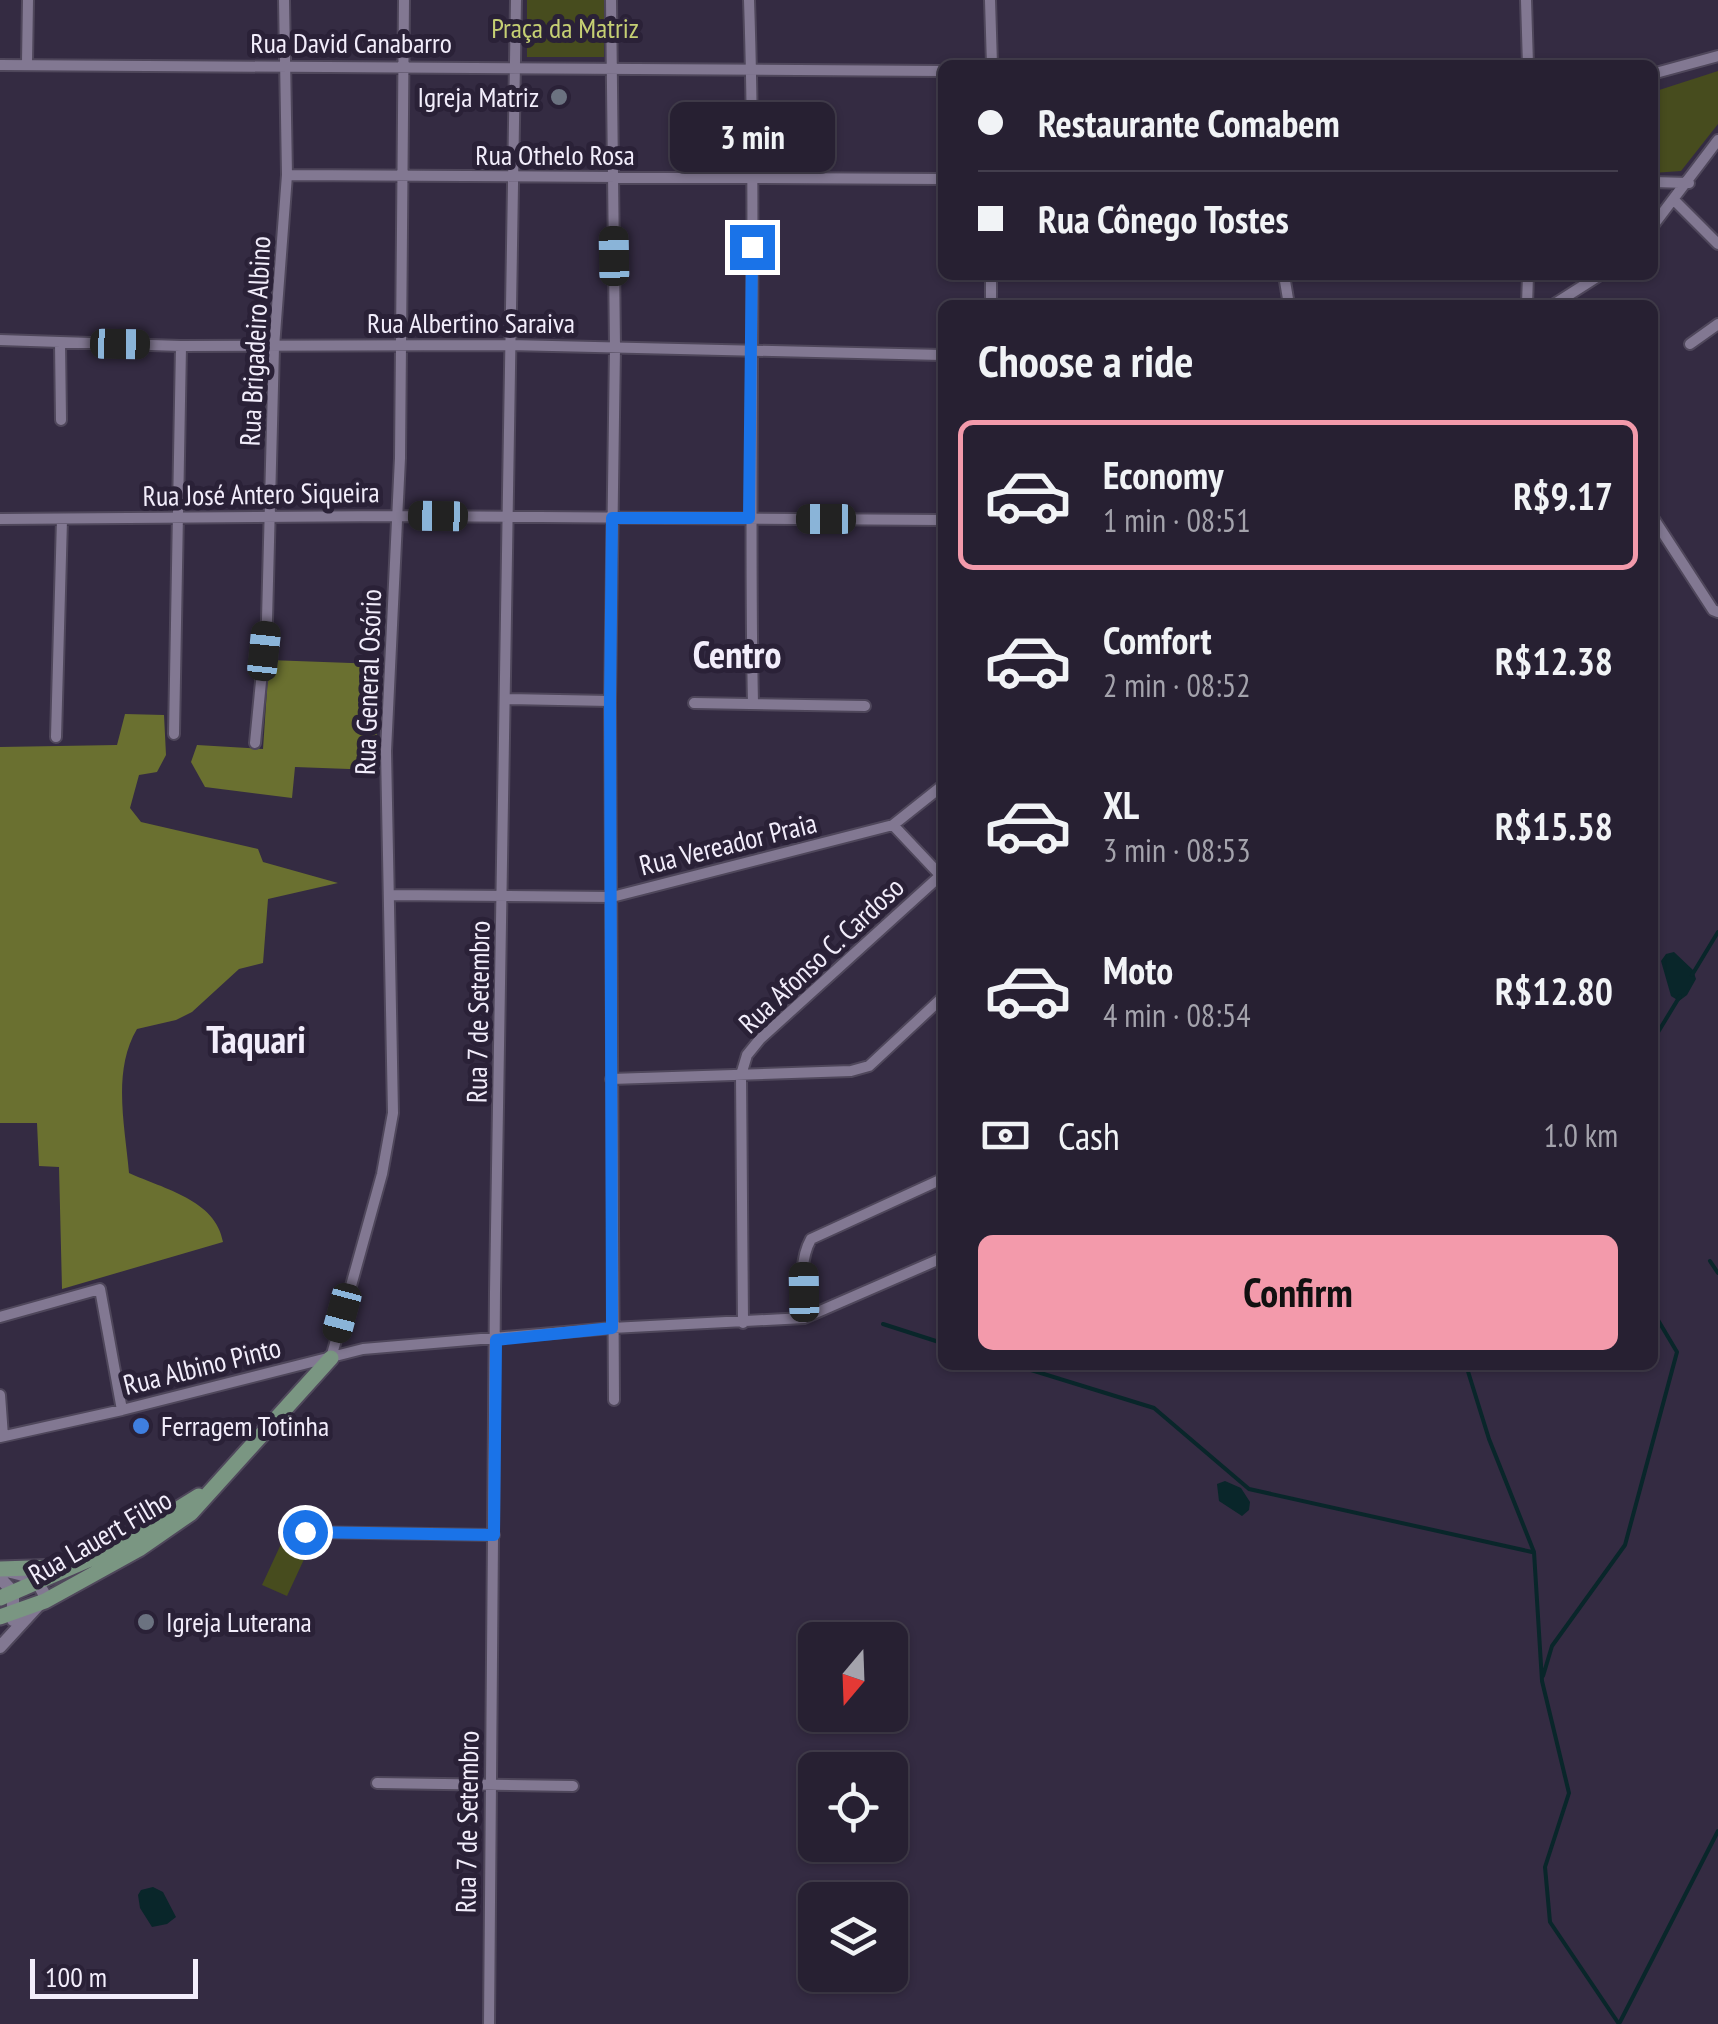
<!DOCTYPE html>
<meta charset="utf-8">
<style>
:root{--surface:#272032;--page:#2f283a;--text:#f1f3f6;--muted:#a4a3ac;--line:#433e4d;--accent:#f39aab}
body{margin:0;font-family:"PT Sans Narrow",sans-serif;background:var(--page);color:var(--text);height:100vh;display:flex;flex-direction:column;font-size:38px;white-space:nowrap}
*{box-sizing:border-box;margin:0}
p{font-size:32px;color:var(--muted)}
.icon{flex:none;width:55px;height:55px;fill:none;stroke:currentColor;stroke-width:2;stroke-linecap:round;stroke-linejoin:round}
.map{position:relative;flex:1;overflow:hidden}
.side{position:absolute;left:938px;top:300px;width:720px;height:1070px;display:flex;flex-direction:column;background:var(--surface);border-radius:15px;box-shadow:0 2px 8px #0004,0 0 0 2px var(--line)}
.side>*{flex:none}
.guide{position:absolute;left:938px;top:60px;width:720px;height:220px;border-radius:15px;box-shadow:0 2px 8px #0004,0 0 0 2px var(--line);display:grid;align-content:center;height:220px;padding:0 40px;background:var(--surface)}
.needle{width:65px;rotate:199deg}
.buttons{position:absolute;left:798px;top:1622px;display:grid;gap:20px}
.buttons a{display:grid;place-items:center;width:110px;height:110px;border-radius:15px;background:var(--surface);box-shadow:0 2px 8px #0004,0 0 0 2px var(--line);font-size:50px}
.scale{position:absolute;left:30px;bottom:25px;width:168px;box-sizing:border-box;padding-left:10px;border:5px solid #f2edfb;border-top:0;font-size:28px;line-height:35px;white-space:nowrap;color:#f2edfb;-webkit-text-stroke:8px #2a2137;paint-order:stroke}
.end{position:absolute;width:45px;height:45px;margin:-22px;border:12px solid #1a73e8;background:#fff;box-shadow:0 0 0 5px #fff}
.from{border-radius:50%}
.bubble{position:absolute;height:70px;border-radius:15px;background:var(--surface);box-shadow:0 2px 8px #0004,0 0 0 2px var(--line);font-size:32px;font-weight:600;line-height:70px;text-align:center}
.car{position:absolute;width:30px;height:60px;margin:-30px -15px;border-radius:12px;box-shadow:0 0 8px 2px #0007;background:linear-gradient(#222 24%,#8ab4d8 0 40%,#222 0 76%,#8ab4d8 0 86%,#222 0)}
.guide b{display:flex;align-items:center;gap:35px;height:95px;font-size:38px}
.guide b+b{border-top:2px solid var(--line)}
.guide i{width:25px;height:25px;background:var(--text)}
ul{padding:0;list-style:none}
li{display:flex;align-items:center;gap:30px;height:150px;margin:0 20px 15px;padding:0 20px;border:5px solid transparent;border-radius:15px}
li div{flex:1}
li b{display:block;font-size:38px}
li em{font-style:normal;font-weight:600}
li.on{border-color:var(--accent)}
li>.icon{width:90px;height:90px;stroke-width:1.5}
h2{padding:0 40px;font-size:45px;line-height:120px}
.pay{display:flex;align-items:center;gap:25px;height:110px;padding:0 40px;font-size:38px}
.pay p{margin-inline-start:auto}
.button{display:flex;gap:20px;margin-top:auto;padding:20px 40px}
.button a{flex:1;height:115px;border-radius:15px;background:var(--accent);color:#111;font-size:40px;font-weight:600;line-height:115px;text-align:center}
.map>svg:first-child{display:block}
.green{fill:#474c1e}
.forest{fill:#6a7030}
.water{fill:#09262a}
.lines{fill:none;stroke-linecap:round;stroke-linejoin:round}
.stream{stroke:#09262a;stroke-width:4}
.minor-casing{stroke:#4f475b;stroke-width:14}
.tertiary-casing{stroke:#4f475b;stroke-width:16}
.primary-casing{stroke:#4f475b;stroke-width:19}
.minor{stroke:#827892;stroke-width:10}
.tertiary{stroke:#827892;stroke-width:12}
.primary{stroke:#7a9682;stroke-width:15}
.route{stroke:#1a73e8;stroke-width:12}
.worship-dot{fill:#6b7280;stroke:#2a2137;stroke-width:4}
.shop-dot{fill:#3f7fe0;stroke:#2a2137;stroke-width:4}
.labels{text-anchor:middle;stroke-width:10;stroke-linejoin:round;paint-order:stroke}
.park-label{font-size:28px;fill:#c5cf73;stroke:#2a2137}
.street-label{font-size:28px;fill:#f2edfb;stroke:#2a2137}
.poi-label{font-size:28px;fill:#f2edfb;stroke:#2a2137;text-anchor:start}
.district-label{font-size:38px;font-weight:bold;fill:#f2edfb;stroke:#2a2137}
</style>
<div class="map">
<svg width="1718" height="2024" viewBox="0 0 1718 2024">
<rect width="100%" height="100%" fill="#342b42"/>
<path class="green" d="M527,0h77v57h-77z
M1718,71v53l-37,47 -28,2v-81z
M281,1544l25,11 -19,41 -25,-11z"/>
<path class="forest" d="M269,660l109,4 -2,106 -81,-3 -3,31 -87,-11 -14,-25 6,-17 66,4z
M125,714l39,1 2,40 -9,17 -18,3 -9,33 11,14 117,27 5,13 75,21 -70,16 -5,64 -24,6 -47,43 -16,8 -39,9c-25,42 -12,97 -8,144 35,16 87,27 94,69l-161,47 -3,-122 -20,-1 -2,-43h-37v-376l117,-2z"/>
<path class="water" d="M1674,952l19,18 3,9 -9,16 -8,6 -8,-5 -10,-35 5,-7z
M1225,1481l16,7 9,14 -1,8 -7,6 -23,-15 -2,-17z
M153,1887l10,5 13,25 -9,7 -15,3 -12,-19 -2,-13 3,-5z"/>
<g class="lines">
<path class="stream" d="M1692,975l26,-43
M1652,1042l28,-46
M1710,1261l8,12
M883,1324l59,19
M1015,1365l139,43 95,81 283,63
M1466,1365l23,74 45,113 8,129 27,112 -24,74 5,55 69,102
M1543,1676l9,-30 73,-101 52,-193 -25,-42
M1620,2022l98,-191"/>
<g class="minor-casing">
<path id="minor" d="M611,0l4,347 -5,354 4,699
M749,0c8,234 -1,469 4,704
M990,0l2,65
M1526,0l2,65
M27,63l1,-63
M0,65l942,6
M1652,74l66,-18
M287,175l655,4
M1652,182l37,1
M1675,201l43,43
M1652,227l66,-87
M1284,275l5,30
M991,305v-30
M1527,305l1,-30
M1553,305l47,-30
M0,340l181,6 329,-1 432,10
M60,343l1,77
M1690,344l28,-20
M1652,516l61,94 5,2
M0,519l398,-3 544,4
M507,699l103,2
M694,703l171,3
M174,734l7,-388
M56,737l6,-218
M255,743l12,-123 7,-273 13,-172 -3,-175
M893,825l49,52
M390,895l222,2 281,-72 49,-39
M611,1079l240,-8 18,-5 73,-68
M0,1317l100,-28 22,121
M804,1318c-1,-25 -6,-56 7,-79l131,-60
M743,1323l-2,-248 6,-20 13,-16 181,-164
M331,1358l51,-184 11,-61 -7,-362 14,-293 4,-458
M0,1395l3,41
M0,1437l122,-27 241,-61 249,-21 192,-10 138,-60
M305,1532l189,3
M377,1783l196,3
M489,2024l6,-732 21,-1292"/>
</g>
<g class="tertiary-casing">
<path id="tertiary" d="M0,1578l13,14v28
M0,1647l45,-49c-4,-18 -21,-24 -38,-27"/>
</g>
<g class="primary-casing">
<path id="primary" d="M0,1569l61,-2
M0,1598l113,-49 86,-53
M0,1617l45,-16 94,-52 52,-36 140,-155"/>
</g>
<use href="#minor" class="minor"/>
<use href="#tertiary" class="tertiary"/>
<use href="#primary" class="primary"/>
</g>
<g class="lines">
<path class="route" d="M305,1532l189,3 2,-195 116,-12 -2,-627 2,-183h137l3,-271"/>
</g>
<g class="worship-dot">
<circle cx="559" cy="97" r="10"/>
<circle cx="146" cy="1622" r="10"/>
</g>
<circle class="shop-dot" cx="141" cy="1426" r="10"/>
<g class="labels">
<g class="park-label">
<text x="565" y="38">Praça da Matriz</text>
</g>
<g class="street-label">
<text x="351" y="53">Rua David Canabarro</text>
<text x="555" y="165">Rua Othelo Rosa</text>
<text x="471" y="333">Rua Albertino Saraiva</text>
<text transform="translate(255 341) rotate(-87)" y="10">Rua Brigadeiro Albino</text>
<text transform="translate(261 494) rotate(-1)" y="10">Rua José Antero Siqueira</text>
<text transform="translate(368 682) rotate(-88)" y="10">Rua General Osório</text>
<text transform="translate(728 844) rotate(-14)" y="10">Rua Vereador Praia</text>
<text transform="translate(821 955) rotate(-43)" y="10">Rua Afonso C. Cardoso</text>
<text transform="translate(478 1012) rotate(-89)" y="10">Rua 7 de Setembro</text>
<text transform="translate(202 1366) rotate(-14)" y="10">Rua Albino Pinto</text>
<text transform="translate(100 1537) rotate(-30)" y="10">Rua Lauert Filho</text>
<text transform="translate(467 1822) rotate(-89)" y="10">Rua 7 de Setembro</text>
</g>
<g class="poi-label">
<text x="539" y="107" text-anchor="end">Igreja Matriz</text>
<text x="161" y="1436">Ferragem Totinha</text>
<text x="166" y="1632">Igreja Luterana</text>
</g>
<g class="district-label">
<text x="737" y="668">Centro</text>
<text x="256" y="1053">Taquari</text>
</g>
</g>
</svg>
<div class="buttons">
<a><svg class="needle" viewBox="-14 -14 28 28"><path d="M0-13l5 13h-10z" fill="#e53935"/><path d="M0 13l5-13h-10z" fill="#a4a3ac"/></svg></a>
<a><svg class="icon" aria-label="locate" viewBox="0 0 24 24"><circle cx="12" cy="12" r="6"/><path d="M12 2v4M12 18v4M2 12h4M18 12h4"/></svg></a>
<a><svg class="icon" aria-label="layers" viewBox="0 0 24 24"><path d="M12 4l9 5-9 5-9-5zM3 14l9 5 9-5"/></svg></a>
</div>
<div class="scale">100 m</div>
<i class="end from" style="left:305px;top:1532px"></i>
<i class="end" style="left:752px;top:247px"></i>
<div class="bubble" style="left:670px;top:102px;width:165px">3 min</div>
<i class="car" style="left:614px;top:256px;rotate:359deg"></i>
<i class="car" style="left:120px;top:344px;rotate:91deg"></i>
<i class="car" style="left:438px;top:516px;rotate:271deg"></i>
<i class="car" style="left:826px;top:519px;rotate:270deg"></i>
<i class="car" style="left:264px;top:651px;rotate:6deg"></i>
<i class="car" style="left:804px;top:1292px;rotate:359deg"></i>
<i class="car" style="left:342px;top:1313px;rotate:195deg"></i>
<div class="guide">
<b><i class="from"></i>Restaurante Comabem</b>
<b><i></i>Rua Cônego Tostes</b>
</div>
<section class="side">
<h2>Choose a ride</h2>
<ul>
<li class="on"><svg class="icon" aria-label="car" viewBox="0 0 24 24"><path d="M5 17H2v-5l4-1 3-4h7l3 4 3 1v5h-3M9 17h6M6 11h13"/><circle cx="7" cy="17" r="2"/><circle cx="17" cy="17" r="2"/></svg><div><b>Economy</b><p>1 min · 08:51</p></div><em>R$9.17</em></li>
<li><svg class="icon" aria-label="car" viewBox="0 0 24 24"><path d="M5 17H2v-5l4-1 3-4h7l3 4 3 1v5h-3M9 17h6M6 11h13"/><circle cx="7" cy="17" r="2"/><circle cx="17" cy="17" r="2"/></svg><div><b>Comfort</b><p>2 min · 08:52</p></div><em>R$12.38</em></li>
<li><svg class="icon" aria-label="car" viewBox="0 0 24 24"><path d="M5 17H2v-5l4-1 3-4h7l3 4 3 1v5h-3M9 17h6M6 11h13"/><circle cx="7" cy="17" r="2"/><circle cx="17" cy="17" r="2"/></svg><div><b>XL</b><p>3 min · 08:53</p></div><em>R$15.58</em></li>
<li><svg class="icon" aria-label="car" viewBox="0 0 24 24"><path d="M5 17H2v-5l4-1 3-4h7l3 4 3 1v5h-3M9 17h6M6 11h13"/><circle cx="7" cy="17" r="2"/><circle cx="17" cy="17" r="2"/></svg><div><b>Moto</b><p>4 min · 08:54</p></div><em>R$12.80</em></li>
</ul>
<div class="pay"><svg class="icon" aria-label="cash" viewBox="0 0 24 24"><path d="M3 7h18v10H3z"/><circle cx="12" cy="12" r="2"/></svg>Cash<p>1.0 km</p></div>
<div class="button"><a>Confirm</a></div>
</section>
</div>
